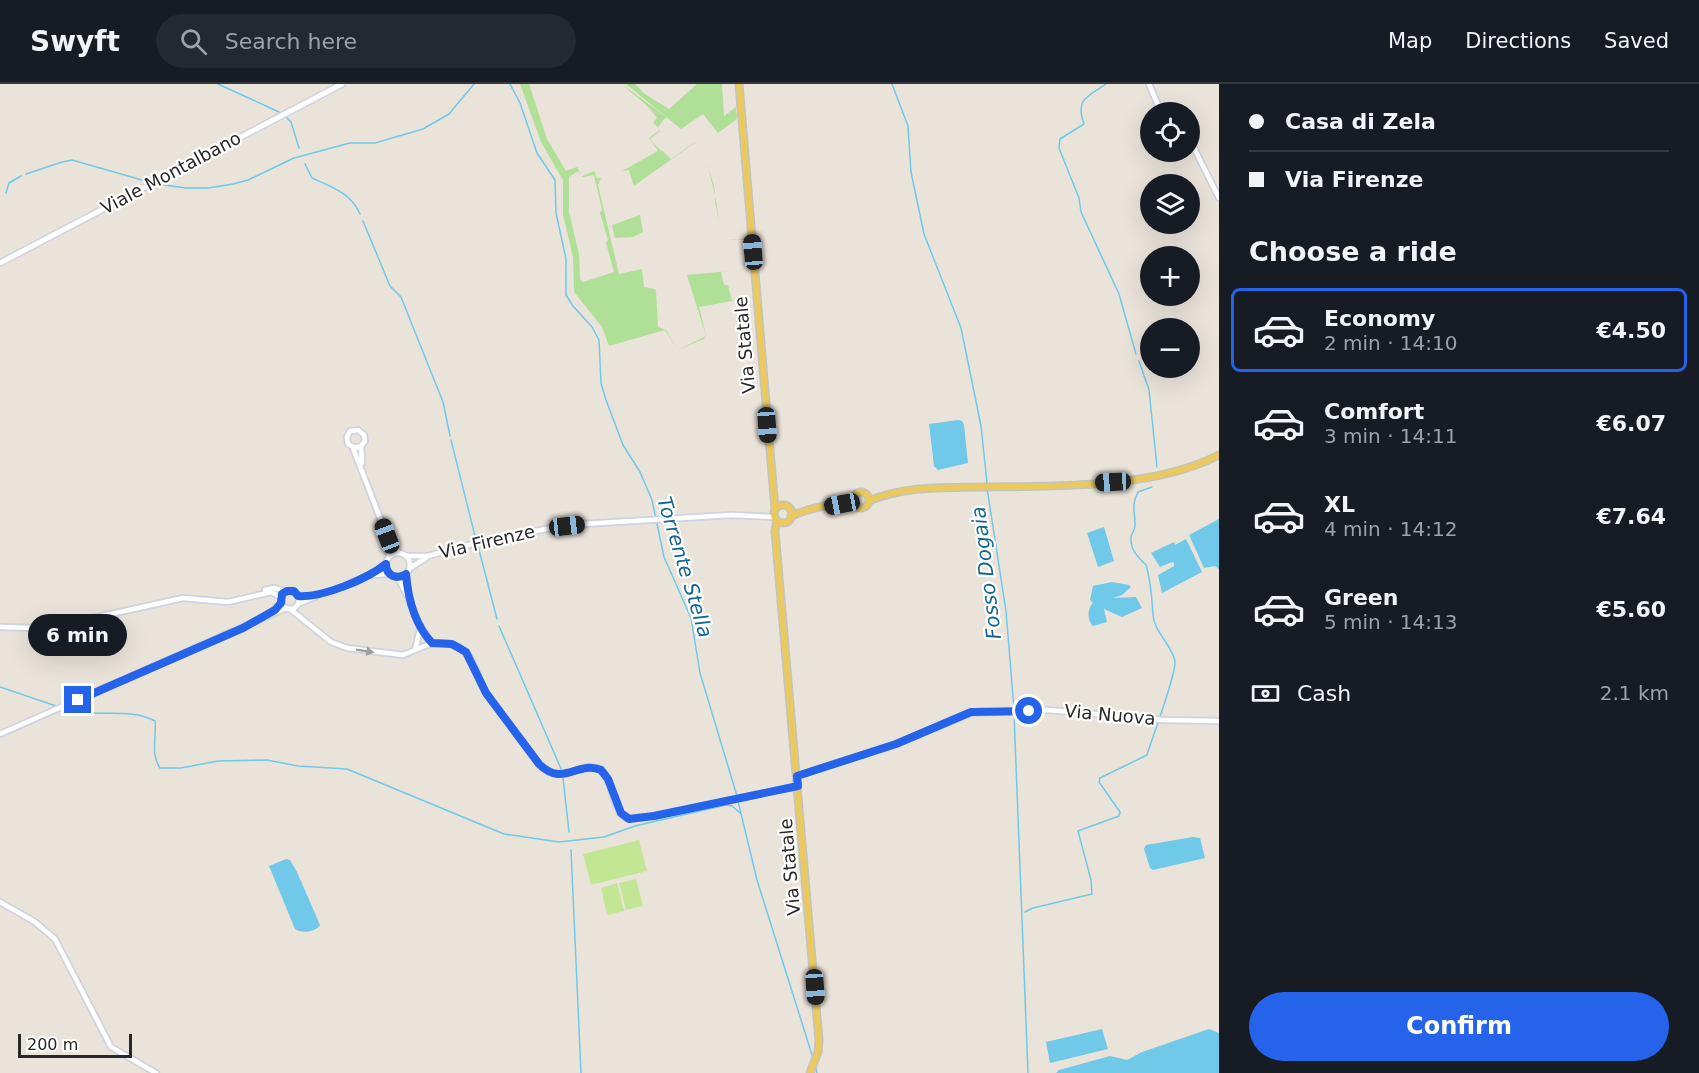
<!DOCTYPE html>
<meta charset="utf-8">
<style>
:root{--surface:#171b24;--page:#242831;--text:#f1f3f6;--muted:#9ea1a6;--line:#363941;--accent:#2563eb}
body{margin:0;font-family:"DejaVu Sans",sans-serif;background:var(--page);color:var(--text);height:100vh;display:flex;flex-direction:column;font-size:22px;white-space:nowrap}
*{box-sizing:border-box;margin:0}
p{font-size:20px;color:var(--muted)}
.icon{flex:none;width:33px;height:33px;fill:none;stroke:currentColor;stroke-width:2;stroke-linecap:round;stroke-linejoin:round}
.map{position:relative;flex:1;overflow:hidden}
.sheet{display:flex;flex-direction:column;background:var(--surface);width:480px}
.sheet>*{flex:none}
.top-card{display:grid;align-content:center;height:132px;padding:0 30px;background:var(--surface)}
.controls{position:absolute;left:1140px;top:18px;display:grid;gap:12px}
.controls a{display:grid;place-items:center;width:60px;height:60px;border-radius:50%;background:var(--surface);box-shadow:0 6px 24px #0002;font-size:30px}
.scale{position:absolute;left:18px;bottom:15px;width:114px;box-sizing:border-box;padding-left:6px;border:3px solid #282828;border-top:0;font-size:16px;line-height:21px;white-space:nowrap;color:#282828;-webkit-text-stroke:4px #fff;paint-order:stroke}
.end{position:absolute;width:27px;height:27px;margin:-14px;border:8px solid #2563eb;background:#fff;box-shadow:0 0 0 3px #fff}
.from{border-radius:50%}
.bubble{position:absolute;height:42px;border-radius:21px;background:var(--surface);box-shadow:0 6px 24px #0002;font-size:20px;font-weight:600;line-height:42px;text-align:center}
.car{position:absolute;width:18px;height:36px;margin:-18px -9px;border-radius:8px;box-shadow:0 0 4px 2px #0007;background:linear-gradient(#222 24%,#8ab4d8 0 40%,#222 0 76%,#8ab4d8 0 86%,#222 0)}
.top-card b{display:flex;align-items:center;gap:21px;height:57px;font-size:22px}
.top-card b+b{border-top:2px solid var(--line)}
.top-card i{width:15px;height:15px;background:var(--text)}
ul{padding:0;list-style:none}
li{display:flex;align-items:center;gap:18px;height:84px;margin:0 12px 9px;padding:0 18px;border:3px solid transparent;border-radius:9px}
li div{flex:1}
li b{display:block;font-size:22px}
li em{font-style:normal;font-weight:600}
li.on{border-color:var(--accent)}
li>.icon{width:54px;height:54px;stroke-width:1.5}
h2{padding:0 30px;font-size:27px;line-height:72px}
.pay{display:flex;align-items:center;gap:15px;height:66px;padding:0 30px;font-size:22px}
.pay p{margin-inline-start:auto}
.action{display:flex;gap:12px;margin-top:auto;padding:12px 30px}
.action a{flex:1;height:69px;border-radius:36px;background:var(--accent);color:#fff;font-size:24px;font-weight:600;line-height:69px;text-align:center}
header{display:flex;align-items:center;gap:36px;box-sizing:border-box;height:84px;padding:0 30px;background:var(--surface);border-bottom:2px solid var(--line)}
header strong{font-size:28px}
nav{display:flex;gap:33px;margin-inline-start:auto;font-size:21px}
.search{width:420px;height:54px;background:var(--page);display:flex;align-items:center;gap:15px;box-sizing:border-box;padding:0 21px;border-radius:33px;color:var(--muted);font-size:22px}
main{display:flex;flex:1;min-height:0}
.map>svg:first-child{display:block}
.green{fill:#b0df98;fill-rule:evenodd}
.pitch{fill:#c3e694}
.water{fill:#70c9e9}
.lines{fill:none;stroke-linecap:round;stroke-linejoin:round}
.stream{stroke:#70c9e9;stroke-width:1.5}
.tertiary-casing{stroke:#cfd2e0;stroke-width:8}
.secondary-casing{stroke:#cfd2e0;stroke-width:8}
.primary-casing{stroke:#c3c3c3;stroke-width:9}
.tertiary{stroke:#fff;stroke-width:4.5}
.secondary{stroke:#fff;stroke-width:5}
.primary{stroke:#eac95f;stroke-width:6}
.oneway{fill:#9e9e9e}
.route{stroke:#2563eb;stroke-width:8}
.labels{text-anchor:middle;stroke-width:4.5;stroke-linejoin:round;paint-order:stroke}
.street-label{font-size:18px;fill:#282828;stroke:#fff}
.water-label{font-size:20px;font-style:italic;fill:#136691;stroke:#fff}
</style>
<header>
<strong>Swyft</strong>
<div class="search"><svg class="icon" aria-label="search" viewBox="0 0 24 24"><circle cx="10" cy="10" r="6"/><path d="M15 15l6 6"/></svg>Search here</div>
<nav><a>Map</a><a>Directions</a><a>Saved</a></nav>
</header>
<main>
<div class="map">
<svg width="1219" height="989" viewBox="0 0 1219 989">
<rect width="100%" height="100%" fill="#eae3da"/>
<path class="green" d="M520,0h9l18,55 19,32 11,-4 5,9 13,-5 1,7h5l-3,7 21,89 23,-5 2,18 11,2 1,2 2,36 8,3 12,20 28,-14 -19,-61 63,-6 -3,-29h-20l-1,-16h-7l-3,-18 -1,-1c3,-21 -10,-44 -19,-63l-61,43 -2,-1 -4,-14 -7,1 36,-20 -9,-13 11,-8 -7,-8 4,-4c-9,-14 -23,-22 -35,-34l44,33 -8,10 2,4 -10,8c6,9 14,12 21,20l24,-17h1l12,25 8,32 3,25h7l1,16 20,-1 4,30 -30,3 3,13h4l4,16 -33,6 7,28 -2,4 -26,11 -13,-20 -56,16 -7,-19 -28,-35 -1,-35 -10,-42v-35l-22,-38zM578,87l5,6 11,-2 8,35 -2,3 8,27 -2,3 8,29 -31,10 -3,-3 -1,-25 -10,-42v-35z
M626,0h9l10,10 24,15 28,-25h25l2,32 12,-9 1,12 -19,14 -15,-19 -22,15z
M640,131l3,17 -10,5 -18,1 -3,-13z"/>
<path class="pitch" d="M639,756l8,31 -56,14 -8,-31z
M636,795l7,27 -17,4 -7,-27z
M617,799l7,28 -17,4 -6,-27z"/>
<path class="water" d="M958,336l4,1 2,4 4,38 -30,7 -4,-4 -5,-42z
M1219,435v50l-4,-3 -11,2 -15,-33z
M1104,443l10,34 -16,6 -11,-34z
M1186,455l16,33 -40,21 -4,-18 16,-9v-3l-2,-1 -12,5 -9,-14 23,-11 1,3z
M1112,498l17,3 2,2 -9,8 -9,3 23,-1 6,11 -20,9 -18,-8 3,13 -14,4c-6,-5 -6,-18 0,-23l-3,-3 3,-14z
M1193,753l7,1 5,20 -52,12 -3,-2 -6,-19 2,-4z
M286,775l4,1 7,12 23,53c-4,7 -18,9 -25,4l-26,-63z
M1102,945l6,20 -58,14 -4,-21z
M1209,945l10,4v40h-163l3,-3 51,-14 17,4 15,-8z"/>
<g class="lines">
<path class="stream" d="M218,0l61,28
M510,0l10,19 17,50 18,27 1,33 10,46v36l7,11 19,21 7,13 2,43 5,17 17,45 17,27 12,28 12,57 27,61 9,55 37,123
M892,0l16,42 3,46 13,62 37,94 20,98 6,57
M1106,0c-19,13 -31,15 -22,40l-24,15 -1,9 20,50 2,14 38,82 17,60
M286,33l5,5 8,26
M305,80l7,14c20,9 39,15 48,36
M26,90l36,-12 10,-2 77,22
M157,100l29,4h22l25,-4 15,-4 46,-22 56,-15h25l48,-14 26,-15 25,-30
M6,109l3,-10 12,-7
M363,137l27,65 11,11 42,105 7,34
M1139,277l10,29 8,77
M451,356l25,100
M987,404l19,123 8,98
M478,462l19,73
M499,542l63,145
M0,603l59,20
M63,625c30,10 64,-3 92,12 2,16 -5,32 5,47h21l37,-7 49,-1 31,6 49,3 157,65 55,8 45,-5 31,-11 91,-21 6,1 8,7
M1014,630l14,359
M563,694l6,54
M738,717l19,79 56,178
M571,766l10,223
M1025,828l8,-4 59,-14 -1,-14 -13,-49 41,-15 1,-4 -21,-30 1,-4 47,-23c5,-17 30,-82 28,-94 -3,-16 -21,-29 -22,-46 -1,-16 -2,-34 -7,-50 -8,-8 -16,-15 -15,-28 1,-5 5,-8 4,-13 0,-14 -4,-18 3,-32l14,-5
M815,982l2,7"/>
<g class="tertiary-casing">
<path id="tertiary" d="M1149,0l12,28
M1190,56l29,58
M361,362l-6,2 -7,-4 -1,-7 3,-6 8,-1 6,5 1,6 -4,5 1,17
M353,364l34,88 12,17
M388,455l1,18
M386 481a12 12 0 1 1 24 0a12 12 0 1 1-24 0Z
M406,472h22l52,-14 71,-14 32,-4 148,-9 43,2
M410,484l16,-10
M406,490l2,17
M371,491l18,-1
M397,493c15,22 18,48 35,66
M265,506l9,-2 11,3
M281 516a9 9 0 1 1 18 0a9 9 0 1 1-18 0Z
M298,512c24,2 69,-17 88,-32
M298,520l17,-7
M290,525l41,33 16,6 56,7 29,-12h13l14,4 11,10 16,36 53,71c24,24 38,-4 62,5 13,13 10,39 25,49l28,-2 144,-30
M268,531l13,-12
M0,543l35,1 22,-2 126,-28 45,4 43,-10 10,5
M415,566l5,-21
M0,650l286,-126
M797,692l99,-32 75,-31 77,-3 116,10 55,1
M0,818l35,20 20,17 56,108 45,26"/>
</g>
<g class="secondary-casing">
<path id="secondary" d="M0,179l342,-179"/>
</g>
<g class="primary-casing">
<path id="primary" d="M739,0l36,425
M853 416a8 8 0 1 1 16 0a8 8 0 1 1-16 0Z
M869,417c34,-15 75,-13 112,-14 73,-1 173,2 238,-32
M774 430a9 9 0 1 1 18 0a9 9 0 1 1-18 0Z
M791,432c19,-8 43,-13 64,-12
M777,436l-2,11 44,509 -1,12 -8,21"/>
</g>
<use href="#tertiary" class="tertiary"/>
<use href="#secondary" class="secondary"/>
<use href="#primary" class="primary"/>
</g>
<defs><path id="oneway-solid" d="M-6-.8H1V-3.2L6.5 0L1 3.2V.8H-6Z" transform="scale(1.5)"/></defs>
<use class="oneway" href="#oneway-solid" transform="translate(365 567) rotate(9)"/>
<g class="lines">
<path class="route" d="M78,616l165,-72 32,-18 6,-7 1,-9 5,-3h7l4,5c24,2 69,-17 88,-32 0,12 11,16 20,10 2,24 9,51 26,69l20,1 14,8 20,41 53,71c24,24 38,-4 62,6l7,9 13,34 8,6 25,-3 144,-30 -1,-10 99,-32 75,-32 58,-1"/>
</g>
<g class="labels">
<g class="street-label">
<text transform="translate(171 89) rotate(-28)" y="6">Viale Montalbano</text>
<text transform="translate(745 261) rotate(-95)" y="6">Via Statale</text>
<text transform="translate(487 458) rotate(-13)" y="6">Via Firenze</text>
<text transform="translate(1110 631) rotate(5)" y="6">Via Nuova</text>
<text transform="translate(790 783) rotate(-95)" y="6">Via Statale</text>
</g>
<g class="water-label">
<text transform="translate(685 483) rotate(73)" y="7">Torrente Stella</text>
<text transform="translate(986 489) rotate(-97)" y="7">Fosso Dogaia</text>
</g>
</g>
</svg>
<div class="controls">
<a><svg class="icon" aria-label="locate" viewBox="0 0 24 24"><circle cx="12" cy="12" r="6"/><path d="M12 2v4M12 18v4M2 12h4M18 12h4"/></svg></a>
<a><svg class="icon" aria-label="layers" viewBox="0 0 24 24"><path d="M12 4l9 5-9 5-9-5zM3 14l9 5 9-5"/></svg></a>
<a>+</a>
<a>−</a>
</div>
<div class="scale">200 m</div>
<i class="end from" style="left:1029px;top:627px"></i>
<i class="end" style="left:78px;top:616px"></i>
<div class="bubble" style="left:28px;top:530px;width:99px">6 min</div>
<i class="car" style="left:753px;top:168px;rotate:355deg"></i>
<i class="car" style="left:767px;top:341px;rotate:176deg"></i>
<i class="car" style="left:1113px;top:398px;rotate:267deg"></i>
<i class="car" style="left:842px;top:420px;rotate:259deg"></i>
<i class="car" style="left:567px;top:442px;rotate:83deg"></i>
<i class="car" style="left:387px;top:452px;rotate:339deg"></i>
<i class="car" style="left:815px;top:903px;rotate:176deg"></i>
</div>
<section class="sheet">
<div class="top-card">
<b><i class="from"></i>Casa di Zela</b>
<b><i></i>Via Firenze</b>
</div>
<h2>Choose a ride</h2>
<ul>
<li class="on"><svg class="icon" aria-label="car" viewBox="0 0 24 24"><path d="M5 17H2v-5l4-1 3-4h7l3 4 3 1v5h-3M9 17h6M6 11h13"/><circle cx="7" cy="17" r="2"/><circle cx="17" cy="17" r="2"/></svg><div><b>Economy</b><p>2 min · 14:10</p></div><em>€4.50</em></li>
<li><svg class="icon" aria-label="car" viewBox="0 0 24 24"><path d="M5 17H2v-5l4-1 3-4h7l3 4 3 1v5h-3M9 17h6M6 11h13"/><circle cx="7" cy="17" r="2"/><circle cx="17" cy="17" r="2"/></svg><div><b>Comfort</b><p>3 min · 14:11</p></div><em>€6.07</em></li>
<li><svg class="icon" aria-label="car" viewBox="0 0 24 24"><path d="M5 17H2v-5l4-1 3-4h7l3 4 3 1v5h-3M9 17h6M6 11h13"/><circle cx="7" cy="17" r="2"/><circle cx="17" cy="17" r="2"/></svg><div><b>XL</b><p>4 min · 14:12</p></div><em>€7.64</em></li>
<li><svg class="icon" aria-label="car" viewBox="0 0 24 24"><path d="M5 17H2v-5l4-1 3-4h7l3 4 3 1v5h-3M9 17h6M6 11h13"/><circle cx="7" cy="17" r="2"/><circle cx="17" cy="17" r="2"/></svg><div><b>Green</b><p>5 min · 14:13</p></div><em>€5.60</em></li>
</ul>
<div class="pay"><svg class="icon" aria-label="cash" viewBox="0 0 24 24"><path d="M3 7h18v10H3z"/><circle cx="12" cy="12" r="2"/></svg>Cash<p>2.1 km</p></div>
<div class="action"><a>Confirm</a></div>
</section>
</main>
